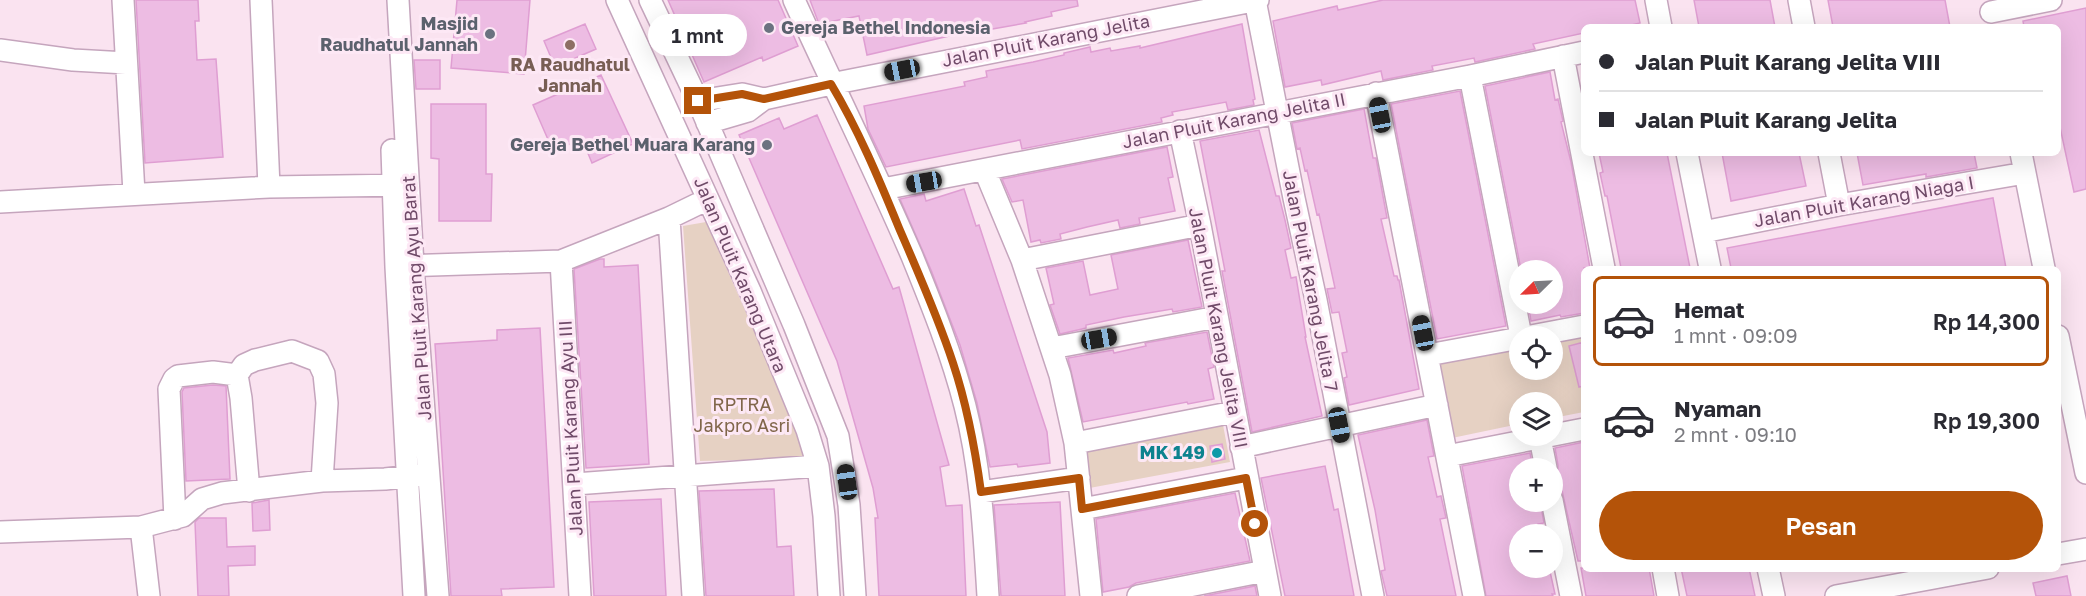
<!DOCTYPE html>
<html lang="id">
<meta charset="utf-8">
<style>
:root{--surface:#fff;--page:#f2f2f3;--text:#2b2b33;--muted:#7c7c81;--line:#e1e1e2;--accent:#b45309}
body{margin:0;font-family:"Golos Text",sans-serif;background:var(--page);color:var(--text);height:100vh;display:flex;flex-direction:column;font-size:22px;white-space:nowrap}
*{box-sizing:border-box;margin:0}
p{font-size:20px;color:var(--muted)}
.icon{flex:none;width:33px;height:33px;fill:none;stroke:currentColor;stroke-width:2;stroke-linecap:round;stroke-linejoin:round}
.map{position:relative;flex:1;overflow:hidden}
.details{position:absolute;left:1581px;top:266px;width:480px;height:306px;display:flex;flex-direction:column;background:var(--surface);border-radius:9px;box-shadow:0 6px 24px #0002}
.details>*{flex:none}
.guide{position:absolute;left:1581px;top:24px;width:480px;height:132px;border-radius:9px;box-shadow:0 6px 24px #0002;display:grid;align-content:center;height:132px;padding:0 18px;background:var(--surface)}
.needle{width:39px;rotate:246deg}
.buttons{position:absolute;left:1509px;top:260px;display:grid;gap:12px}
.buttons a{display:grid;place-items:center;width:54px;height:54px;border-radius:50%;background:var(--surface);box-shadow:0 6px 24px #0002;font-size:30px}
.end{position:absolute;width:27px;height:27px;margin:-14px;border:8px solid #b45309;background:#fff;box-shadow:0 0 0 3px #fff}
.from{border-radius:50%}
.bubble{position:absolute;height:42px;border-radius:21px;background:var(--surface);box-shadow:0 6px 24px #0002;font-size:20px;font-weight:600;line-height:42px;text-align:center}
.car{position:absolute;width:18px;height:36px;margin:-18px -9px;border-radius:8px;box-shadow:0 0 4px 2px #0007;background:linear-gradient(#222 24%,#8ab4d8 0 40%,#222 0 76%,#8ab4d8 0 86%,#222 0)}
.guide b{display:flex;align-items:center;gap:21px;height:57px;font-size:22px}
.guide b+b{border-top:2px solid var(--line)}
.guide i{width:15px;height:15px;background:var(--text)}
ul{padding:10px 0 0;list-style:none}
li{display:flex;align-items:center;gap:18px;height:90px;margin:0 12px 9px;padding:0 6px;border:3px solid transparent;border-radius:9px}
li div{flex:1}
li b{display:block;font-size:22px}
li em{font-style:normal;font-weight:600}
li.current{border-color:var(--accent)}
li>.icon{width:54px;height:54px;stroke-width:1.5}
.primary-button{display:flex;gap:12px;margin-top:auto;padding:12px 18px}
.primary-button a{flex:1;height:69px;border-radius:36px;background:var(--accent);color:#fff;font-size:24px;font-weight:600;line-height:69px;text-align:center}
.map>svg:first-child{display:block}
.green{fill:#e6d1c3}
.building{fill:#edbce3;stroke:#df9ed2;stroke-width:1.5}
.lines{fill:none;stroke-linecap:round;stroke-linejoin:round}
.minor-casing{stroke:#c5a5bd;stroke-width:24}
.minor{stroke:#fff;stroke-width:21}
.route{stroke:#b45309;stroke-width:8}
.worship-dot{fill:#6b7280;stroke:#fde8f5;stroke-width:2}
.education-dot{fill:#8d6e63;stroke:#fde8f5;stroke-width:2}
.culture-dot{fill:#0f9aa8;stroke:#fde8f5;stroke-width:2}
.labels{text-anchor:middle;stroke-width:6;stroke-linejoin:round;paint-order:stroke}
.worship-label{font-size:18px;font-weight:bold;fill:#5b616d;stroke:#fde8f5;text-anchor:end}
.street-label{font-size:18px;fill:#704b69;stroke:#fde8f5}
.education-label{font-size:18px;font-weight:bold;fill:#785e54;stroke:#fde8f5}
.park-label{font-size:18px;fill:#80664a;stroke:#fde8f5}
.culture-label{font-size:18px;font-weight:bold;fill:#0d838f;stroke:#fde8f5;text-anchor:end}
</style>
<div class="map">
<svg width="2086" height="596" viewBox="0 0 2086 596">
<rect width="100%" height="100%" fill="#fae3f0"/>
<path class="green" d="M706,222l105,237 -111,2 -17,-235z
M1584,330v82l-31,6 -1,-16h-32l-1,22 -67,14 -16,-79 83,-16 1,26h32l1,-33z
M1220,409l10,53 -146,27 -10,-54z"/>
<path class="building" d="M136,0h62l1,21h-4l2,39 19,-1 7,98 -78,6z
M457,0h73l-6,74 -73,-6z
M668,0h110l20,46 -35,15 -1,-4 -58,25z
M810,0h267l1,6 -27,6 1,4 -27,6 1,1 -51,9v-2l-108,25 -8,-39 -40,8z
M1383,0h252l5,23 -17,4h-39v6l-51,11 2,5 -60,13 -1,-4 -42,8 1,4 -50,10 -2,-9 -59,14 -1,-5 -36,7 -12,-66 64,-15 1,4z
M1694,0h76l5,27h-76z
M1828,0h117l5,27h-117z
M2086,8v181l-12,3 -16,-74v-91h-34l-1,-6z
M585,24l11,25 -41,18 -11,-26z
M1242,24l13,75 -2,1 1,5 -26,5 -2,-8 -54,10 1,3 -12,3 1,4 -140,27 -2,-9 -134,27 -18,-38 -4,-23 101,-20 -1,-4 23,-5 -1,-6 47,-9 31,-7v-2l26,-6 1,5 19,-4 1,3 29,-5v2z
M414,60h26v29h-24z
M1550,72l5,28 3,-1 5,22 -2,1 10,40 19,106h-6v45l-23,4 -1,-2 -29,6 -3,-18h24v-33h-31l-36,-184z
M601,75l32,69 -41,19 -10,-24 -29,12 -20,-46z
M1460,91l46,235 -69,13 -46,-235z
M431,104h55v70h6l-1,47h-52v-62l-8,-1z
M1364,109l9,49h3l11,60 -6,1 13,57h3l1,4h1l20,109 -70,16 -5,-27 3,-1 -5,-24 5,-1 -8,-40 -7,1 -5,-24 8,-1 -16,-74 -2,1 -10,-45 -2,1 -5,-23 -3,1 -5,-26z
M817,115l76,174 6,-2 50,178 -9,2 6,39 16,-1 4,91h-87l-4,-78h3l-5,-30 -36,-127 -98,-226 40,-17 5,11z
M1259,130l17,66h3l6,24 6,28 -6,2 6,28 5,-1 10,60h-1l17,79 -70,16 -30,-161h3l-25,-130z
M1167,147l6,30 -5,1 7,33 -36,7 1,6 -20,4 -2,-8 -31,7 -27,7 1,5 -20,4 -1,-3 -9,2 -8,-42 -11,2 -10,-23z
M1599,153h68l23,115h-69l-14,-72h-2l-5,-23 3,-1z
M1722,153h77l7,33 -75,15z
M1857,153h117l3,15 -51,9v-3l-63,11z
M964,189l12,37 3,-1 68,207 3,31 -32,4 -1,-3 -27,3 -13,-64 -17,-58 -29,-75 -31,-71 24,-5 2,7z
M1993,198l13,70h-275l-4,-20z
M1188,240l14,67 -29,5 -1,-3 -48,8 -38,8v3l-4,1 -22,5 -10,-29 4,-1 -8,-36 37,-7 7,34 28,-6 -7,-34z
M600,259h4v8l34,-2 11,199 -63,4 -12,-199z
M540,328l14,259 -53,2 1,7h-51l-16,-252 62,-4v-10z
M1207,332l7,35 -6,2 6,30 -26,5 -1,-2 -104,20 -15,-64 45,-8 1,3 32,-7 -1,-3z
M1584,342v44l-5,1 -10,-41z
M213,385l13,1 4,93 -44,2 -4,-89 2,-4z
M1427,420l7,36 -6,1 9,40 4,-1 5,22 -6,1 16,77h-69l-6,-25 4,-1 -10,-60 -17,-75z
M1584,442v119h-6l-20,-88v-8l-3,-17z
M1222,444l3,15 -13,3 -2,-16z
M1530,453l3,15h-13v33h20l4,22 -6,1 2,10h-20v33h29l6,27h-3l1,2h-67l-24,-130z
M1325,466l9,44 4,-1 16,87h-69l-24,-118z
M774,489l3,58 14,-1 3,50h-88l-7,-105z
M1235,493l15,68 -114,22 -7,4 -26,5 -7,-73z
M661,499l5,97h-72l-5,-94z
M269,500l1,30 -17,1 -1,-28z
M1060,502l5,94h-64l-7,-91z
M199,518h27l1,29 28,-1v19l-27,1 1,30h-31l-3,-74z
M1581,568h68l5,28h-68z
M1681,568h68l6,28h-68z
M2067,576l4,20h-35l-3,-13z
M1255,586l2,10h-53z"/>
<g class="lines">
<g class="minor-casing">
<path id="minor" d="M123,0l11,193
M261,0l8,187
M398,0l15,266 25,330
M617,0l133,291 57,139 11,36 6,50 5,80
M650,0l48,101 96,224 44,111 11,69 6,91
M794,0c39,86 81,170 118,256 20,49 40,99 53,150 16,63 19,126 23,190
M1255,0l39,198 22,102 57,296
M1656,0l5,27
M1799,0l5,27
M1991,12l60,-12
M0,50l73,10 53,3
M1563,56l41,212
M1470,76l51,260
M1376,93l98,503
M698,101l44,-7 22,5
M707,123l41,-12 16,-12 67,-15 427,-84
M1180,131l20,94 70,371
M392,150l4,117 18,329
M1687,153l23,115
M1829,153l10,52
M2021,153l23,115
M985,171l37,89 38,115 15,68 16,153
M883,189l587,-113 114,-24
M0,202l269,-15 138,-2
M669,218l24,378
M1703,232l136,-27 186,-32
M1022,260l178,-35
M561,261l19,335
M401,266l160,-5 108,-43 39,-19
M1531,336l53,-10
M2058,336l28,137
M1052,348l165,-31
M1428,355l92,-17
M237,375l7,-10 11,-5 37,-9 26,10 6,13 3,29 -5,78
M1540,438l6,30
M1075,443l159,-31
M1241,447l196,-42
M1447,456l137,-27
M575,484l243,-18
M981,492l98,-14
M1552,500l19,96
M1082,509l164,-31
M175,519l-6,-130 5,-10 4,-3 35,-4 24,3 4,23 8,93
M141,527l8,69
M0,532l141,-5 42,-11 19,-17 20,-6 100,-12 63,-2 36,-4
M2058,554l28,-5
M1663,568l5,28
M1768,568l6,28
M1138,596l127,-25
M1836,596l152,-28"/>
</g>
<use href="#minor" class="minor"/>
</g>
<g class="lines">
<path class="route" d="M698,101l44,-7 22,5 67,-15c27,45 48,95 68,144 19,44 39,89 54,135 14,42 22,85 28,129l98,-14 3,31 164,-31 9,46"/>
</g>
<g class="worship-dot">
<circle cx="769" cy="28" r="6"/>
<circle cx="490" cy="34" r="6"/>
<circle cx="767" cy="145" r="6"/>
</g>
<circle class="education-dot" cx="570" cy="45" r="6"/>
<circle class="culture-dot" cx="1217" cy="453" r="6"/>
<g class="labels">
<g class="worship-label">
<text x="478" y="30">Masjid<tspan x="478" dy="21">Raudhatul Jannah</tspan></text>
<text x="781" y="34" text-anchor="start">Gereja Bethel Indonesia</text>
<text x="755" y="151">Gereja Bethel Muara Karang</text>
</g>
<g class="street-label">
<text transform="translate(1046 41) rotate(-11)" y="6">Jalan Pluit Karang Jelita</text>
<text transform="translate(1234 121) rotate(-11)" y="6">Jalan Pluit Karang Jelita II</text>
<text transform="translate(1864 202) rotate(-10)" y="6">Jalan Pluit Karang Niaga I</text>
<text transform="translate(740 275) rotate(67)" y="6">Jalan Pluit Karang Utara</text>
<text transform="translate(1310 281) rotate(79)" y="6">Jalan Pluit Karang Jelita 7</text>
<text transform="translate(417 298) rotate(-94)" y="6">Jalan Pluit Karang Ayu Barat</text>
<text transform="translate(1218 328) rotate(79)" y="6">Jalan Pluit Karang Jelita VIII</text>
<text transform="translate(571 428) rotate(-93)" y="6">Jalan Pluit Karang Ayu III</text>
</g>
<g class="education-label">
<text x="570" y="71">RA Raudhatul<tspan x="570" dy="21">Jannah</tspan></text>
</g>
<g class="park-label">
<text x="742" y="411">RPTRA<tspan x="742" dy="21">Jakpro Asri</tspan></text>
</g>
<g class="culture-label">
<text x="1205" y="459">MK 149</text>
</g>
</g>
</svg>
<div class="buttons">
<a><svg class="needle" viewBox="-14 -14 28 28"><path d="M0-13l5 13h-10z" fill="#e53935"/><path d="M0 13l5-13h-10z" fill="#7c7c81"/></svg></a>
<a><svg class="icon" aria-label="locate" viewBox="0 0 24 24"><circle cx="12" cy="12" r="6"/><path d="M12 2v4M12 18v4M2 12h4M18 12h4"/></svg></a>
<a><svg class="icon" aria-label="layers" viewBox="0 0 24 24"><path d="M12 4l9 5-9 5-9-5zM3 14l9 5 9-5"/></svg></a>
<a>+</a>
<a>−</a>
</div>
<i class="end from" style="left:1255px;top:524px"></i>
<i class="end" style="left:698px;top:101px"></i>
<div class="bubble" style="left:648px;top:14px;width:99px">1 mnt</div>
<i class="car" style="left:902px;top:70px;rotate:259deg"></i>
<i class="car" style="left:1380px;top:115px;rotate:349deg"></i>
<i class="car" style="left:924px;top:182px;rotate:260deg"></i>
<i class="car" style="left:1423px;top:333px;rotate:349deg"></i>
<i class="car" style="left:1099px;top:339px;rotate:80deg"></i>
<i class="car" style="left:1339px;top:425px;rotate:169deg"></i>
<i class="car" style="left:847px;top:482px;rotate:352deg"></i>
<div class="guide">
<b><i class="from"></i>Jalan Pluit Karang Jelita VIII</b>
<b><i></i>Jalan Pluit Karang Jelita</b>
</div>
<section class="details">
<ul>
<li class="current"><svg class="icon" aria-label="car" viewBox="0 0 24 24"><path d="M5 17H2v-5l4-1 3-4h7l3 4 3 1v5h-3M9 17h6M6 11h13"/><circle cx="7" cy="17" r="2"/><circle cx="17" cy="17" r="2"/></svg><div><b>Hemat</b><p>1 mnt · 09:09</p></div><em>Rp 14,300</em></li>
<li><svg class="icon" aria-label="car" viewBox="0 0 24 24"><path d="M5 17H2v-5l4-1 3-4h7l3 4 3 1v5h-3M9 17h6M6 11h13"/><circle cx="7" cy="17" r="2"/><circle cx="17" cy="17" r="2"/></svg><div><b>Nyaman</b><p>2 mnt · 09:10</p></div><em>Rp 19,300</em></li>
</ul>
<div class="primary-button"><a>Pesan</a></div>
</section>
</div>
